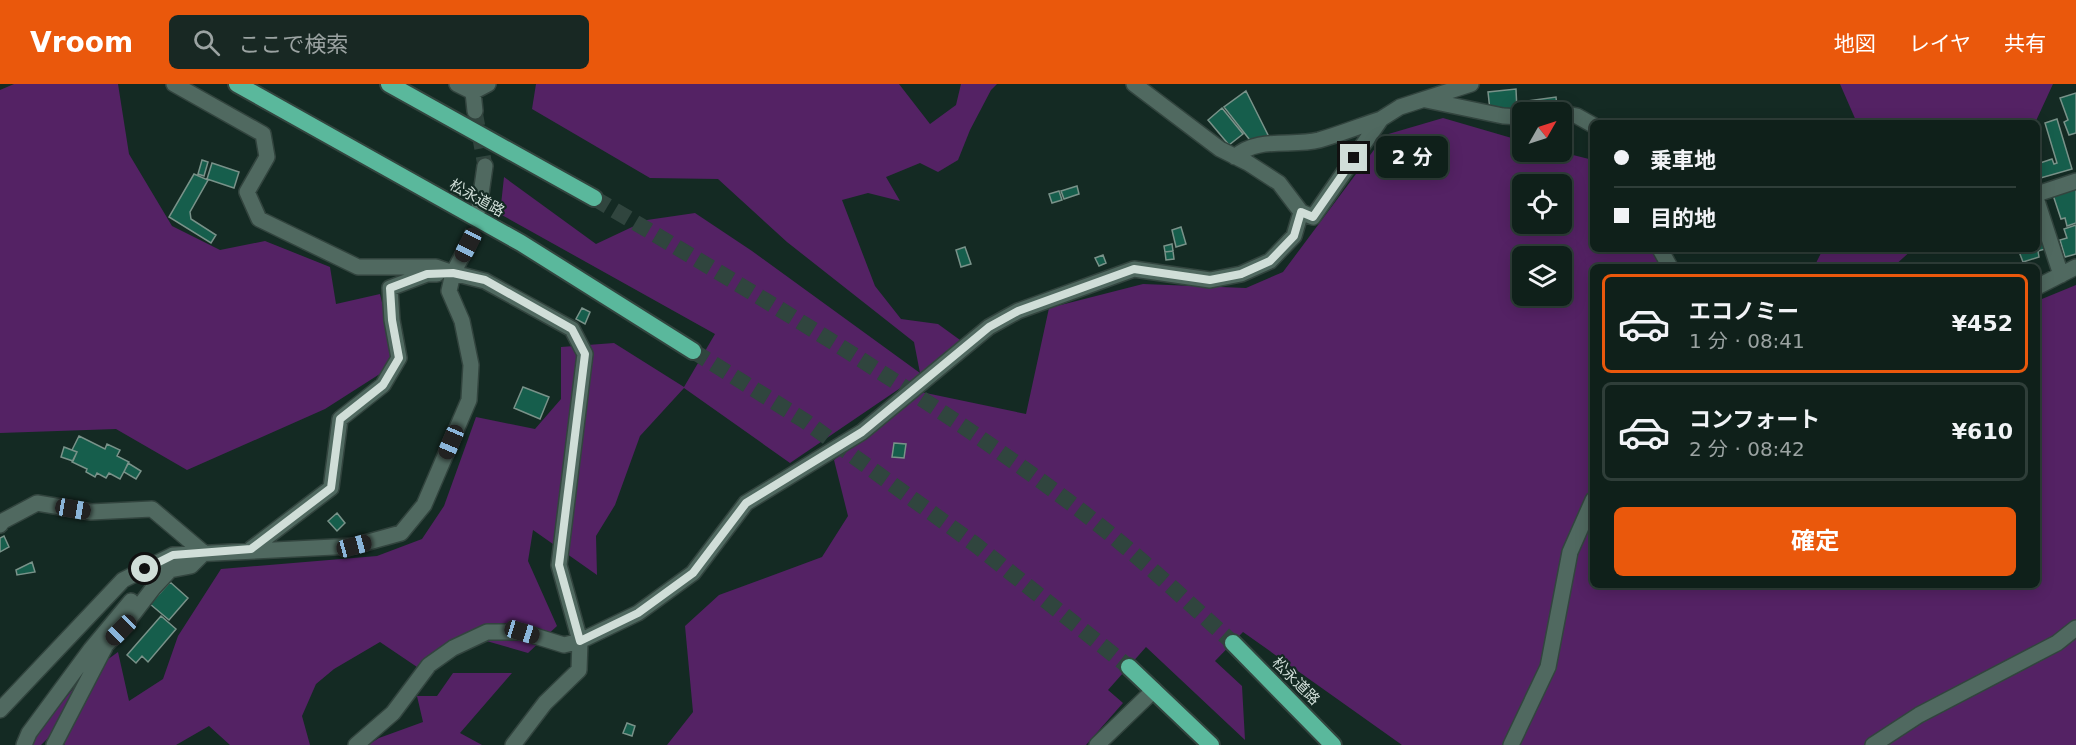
<!DOCTYPE html>
<html lang="ja">
<meta charset="utf-8">
<style>
:root{--surface:#0f201a;--page:#182823;--text:#f1f3f6;--muted:#9ba3a2;--line:#2f3e39;--accent:#ea580c}
body{margin:0;font-family:"DejaVu Sans","Noto Sans JP",sans-serif;background:var(--page);color:var(--text);height:100vh;display:flex;flex-direction:column;font-size:22px;white-space:nowrap}
*{box-sizing:border-box;margin:0}
p{font-size:20px;color:var(--muted)}
.icon{flex:none;width:33px;height:33px;fill:none;stroke:currentColor;stroke-width:2;stroke-linecap:round;stroke-linejoin:round}
.map{position:relative;flex:1;overflow:hidden}
.details{position:absolute;left:1590px;top:180px;width:450px;height:324px;display:flex;flex-direction:column;background:var(--surface);border-radius:9px;box-shadow:0 3px 15px #0003,0 0 0 2px var(--line)}
.details>*{flex:none}
.banner{position:absolute;left:1590px;top:36px;width:450px;height:132px;border-radius:9px;box-shadow:0 3px 15px #0003,0 0 0 2px var(--line);display:grid;align-content:center;height:132px;padding:0 24px;background:var(--surface)}
.needle{width:39px;rotate:51deg}
.controls{position:absolute;left:1512px;top:18px;display:grid;gap:12px}
.controls a{display:grid;place-items:center;width:60px;height:60px;border-radius:9px;background:var(--surface);box-shadow:0 3px 15px #0003,0 0 0 2px var(--line);font-size:30px}
.end{position:absolute;width:27px;height:27px;margin:-14px;border:8px solid #d0ded8;background:#111;box-shadow:0 0 0 3px #111}
.from{border-radius:50%}
.bubble{position:absolute;height:42px;border-radius:9px;background:var(--surface);box-shadow:0 3px 15px #0003,0 0 0 2px var(--line);font-size:20px;font-weight:700;line-height:42px;text-align:center}
.car{position:absolute;width:18px;height:36px;margin:-18px -9px;border-radius:8px;box-shadow:0 0 4px 2px #0007;background:linear-gradient(#222 24%,#8ab4d8 0 40%,#222 0 76%,#8ab4d8 0 86%,#222 0)}
.banner b{display:flex;align-items:center;gap:21px;height:57px;font-size:22px}
.banner b+b{border-top:2px solid var(--line)}
.banner i{width:15px;height:15px;background:var(--text)}
ul{padding:10px 0 0;list-style:none}
li{display:flex;align-items:center;gap:18px;height:99px;margin:0 12px 9px;padding:0 12px;border:3px solid var(--line);border-radius:9px}
li div{flex:1}
li b{display:block;font-size:22px}
li em{font-style:normal;font-weight:700}
li.on{border-color:var(--accent)}
li>.icon{width:54px;height:54px;stroke-width:1.5}
.action{display:flex;gap:12px;margin-top:auto;padding:12px 24px}
.action a{flex:1;height:69px;border-radius:9px;background:var(--accent);color:#fff;font-size:24px;font-weight:700;line-height:69px;text-align:center}
header{display:flex;align-items:center;gap:36px;box-sizing:border-box;height:84px;padding:0 30px;background:var(--accent);color:#fff}
header strong{font-size:28px}
nav{display:flex;gap:33px;margin-inline-start:auto;font-size:21px}
.search{width:420px;height:54px;background:var(--page);display:flex;align-items:center;gap:15px;box-sizing:border-box;padding:0 21px;border-radius:9px;color:var(--muted);font-size:22px}
.map>svg:first-child{display:block}
.green{fill:#542264;fill-rule:evenodd}
.building{fill:#165e4c;stroke:#799289;stroke-width:1.5}
.lines{fill:none;stroke-linecap:round;stroke-linejoin:round}
.minor-tunnel{stroke:#30453e;stroke-width:15;stroke-dasharray:15 8;stroke-linecap:butt}
.trunk-tunnel{stroke:#30453e;stroke-width:16;stroke-dasharray:16 8;stroke-linecap:butt}
.minor-casing{stroke:#32443e;stroke-width:18}
.trunk-casing{stroke:#32443e;stroke-width:20}
.minor{stroke:#506960;stroke-width:15}
.trunk{stroke:#5ab89c;stroke-width:16}
.route{stroke:#d0ded8;stroke-width:8}
.labels{text-anchor:middle;stroke-width:4.5;stroke-linejoin:round;paint-order:stroke}
.street-label{font-size:15px;fill:#d0ded8;stroke:#142a23}
</style>
<header>
<strong>Vroom</strong>
<div class="search"><svg class="icon" aria-label="search" viewBox="0 0 24 24"><circle cx="10" cy="10" r="6"/><path d="M15 15l6 6"/></svg>ここで検索</div>
<nav><a>地図</a><a>レイヤ</a><a>共有</a></nav>
</header>
<div class="map">
<svg width="2076" height="661" viewBox="0 0 2076 661">
<rect width="100%" height="100%" fill="#142a23"/>
<path class="green" d="M14,0h104l11,70 43,72 48,24 45,-9 65,26 6,37 44,-10 13,53 -7,23 -61,39 -138,61 -71,-41 -116,4v-343z
M536,0h363l31,40 26,-19 5,-21h36l-6,6 -21,40 -12,30 -20,12 -18,-9 -34,14 14,24 -32,-8 -26,7 33,86 26,33 37,5 22,16 -39,34 -131,89 -106,-75 -44,48 -25,69 -19,31 1,39 -64,-45 -5,31 29,65 -29,27 -45,-13 -66,27 -37,-25 -46,27 -18,15 -14,32 8,29h-80l-21,-19 -33,19h-111l-13,-11 -11,11h-13l-1,-1 55,-66 36,-26 11,49 34,-22 15,-43 43,-67 156,-13 45,-17 22,-33 32,-89 59,12 26,-30v-52l53,-4 70,44 31,-53 -215,-120 4,-37 92,67 51,-24 48,-7 57,38 168,122 -6,-31 -127,-100 -69,-63 -68,-1 -118,-69z
M1840,0h213l-18,39h-178z
M1443,34l79,23v11h39l32,8v89h59l23,18h-82v318h444v-284l39,-16v460h-674l-159,-113 -28,29 27,25 3,54 -99,-93 -38,43 15,13 -37,42h-419l26,-33 -8,-86 34,-31 103,-38 26,-41 -14,-56 87,-68 105,22 23,-106 94,-24 103,4 37,-16 102,-137zM1522,100h40v40h-40zM1522,172h40v40h-40z
M1823,165h90l-20,18h-79z
M453,589h59l-52,60 22,12h-114l11,-7 44,-16 -6,-26h20z"/>
<path class="building" d="M1516,5l1,22 -27,-1 -2,-18z
M1246,7l23,46 -16,7 -29,-37z
M2076,9v40l-7,2 -5,-13 4,-2 -8,-22z
M1556,13l1,9 -28,5 -1,-10z
M1222,24l21,26 -14,11 -21,-25z
M2057,35l15,50 -35,10v-15l15,-5 2,5 3,-1 -12,-40z
M202,76l6,2 -4,14 -6,-2z
M212,79l27,9 -5,16 -27,-9z
M194,90l14,6 -18,32 1,7 25,16 -5,8 -42,-26z
M1077,102l2,8 -15,5 -3,-8z
M2076,103v36l-9,3 -2,-8 -4,1 -8,-24z
M1059,107l3,9 -10,3 -3,-9z
M2076,141v29l-11,3 -5,-17 7,-2 -3,-9z
M1181,143l5,17 -10,3 -4,-17z
M2038,143l7,22 -7,2 1,6 -16,5 -5,-13h19z
M1172,160l1,7 -8,1 -1,-6z
M965,163l6,17 -10,3 -5,-17z
M1173,167l1,8 -8,1 -1,-8z
M1103,171l3,8 -7,3 -4,-8z
M582,224l8,4 -5,12 -9,-5z
M523,303l26,10 -9,22 -26,-11z
M79,352l26,13 2,-5 13,6 -3,6 12,6 -9,17 -11,-6 -3,5 -9,-5 -2,4 -9,-5 1,-3 -15,-7 5,-10 -5,-2z
M894,359l12,1 -2,14 -12,-1z
M64,363l13,5 -4,9 -12,-4z
M128,379l13,8 -5,8 -12,-7z
M337,429l8,10 -8,8 -9,-10z
M4,452l5,11 -9,5v-14z
M32,478l3,10 -18,3 -1,-5z
M170,498l18,16 -19,22 -19,-16z
M161,532l15,13 -28,33 -6,-6 -6,7 -9,-8z
M627,639l8,3 -3,10 -9,-3z"/>
<g class="lines">
<path class="minor-tunnel" d="M475,27l10,55
M468,161l11,-37"/>
<path class="trunk-tunnel" d="M594,114c161,96 323,190 474,303 58,43 111,93 165,142
M693,267l112,70 171,124 153,122"/>
<g class="minor-casing">
<path id="minor" d="M174,0l89,50 4,23 -20,35 12,27 99,48h78l17,6 32,8 87,48 13,25 -26,211 21,76 -1,29 -34,33 -32,42
M457,0l16,8 15,-8
M473,8l2,19
M1426,16l77,16 19,1
M1562,29l15,3 16,9
M1235,73c22,-21 57,-10 84,-17 21,-6 41,-14 62,-21
M2037,110l39,-13
M2037,117l24,74
M479,124l6,-42
M1301,128l12,5 68,-98 19,-12 71,-23
M1660,165l10,18
M2037,203l39,-20
M0,441l3,-4 34,-18 54,9 61,-3 52,44 -13,13 -21,4 -16,17 -33,43 -15,15 -52,100
M251,465l80,-61 9,-69 43,-34 16,-27 -7,-38 -2,-32 37,-14h10
M0,626l123,-130 50,-25 181,-9 47,-13 23,-28 45,-105 2,-35 -9,-44 -13,-30 4,-18 15,-28
M24,661l5,-12 62,-84 40,-48
M356,661l37,-32 36,-48 24,-17 34,-16h35l42,13 16,-4 58,-28 55,-40 53,-70 116,-71 127,-105 29,-16 116,-42 76,11 31,-6 29,-13 24,-25 7,-24 -22,-29 -31,-20 -28,-14 -86,-65
M1097,661l57,-55
M1511,661l37,-78 22,-115 23,-52
M1873,661l46,-30 138,-72 19,-15"/>
</g>
<g class="trunk-casing">
<path id="trunk" d="M237,0l284,159 172,108
M389,0l205,114
M1233,559l100,102
M1129,583l82,78"/>
</g>
<use href="#minor" class="minor"/>
<use href="#trunk" class="trunk"/>
</g>
<g class="lines">
<path class="route" d="M145,485l28,-14 78,-6 80,-61 9,-69 43,-34 16,-27 -7,-38 -2,-32 37,-14 26,-1 32,7 87,49 13,25 -26,211 21,76 58,-28 55,-40 53,-70 116,-71 127,-105 29,-16 116,-42 76,11 31,-6 29,-13 24,-25 7,-24 12,5 41,-59"/>
</g>
<g class="labels">
<g class="street-label">
<text transform="translate(477 114) rotate(29)" y="5">松永道路</text>
<text transform="translate(1296 597) rotate(45)" y="5">松永道路</text>
</g>
</g>
</svg>
<div class="controls">
<a><svg class="needle" viewBox="-14 -14 28 28"><path d="M0-13l5 13h-10z" fill="#e53935"/><path d="M0 13l5-13h-10z" fill="#9ba3a2"/></svg></a>
<a><svg class="icon" aria-label="locate" viewBox="0 0 24 24"><circle cx="12" cy="12" r="6"/><path d="M12 2v4M12 18v4M2 12h4M18 12h4"/></svg></a>
<a><svg class="icon" aria-label="layers" viewBox="0 0 24 24"><path d="M12 4l9 5-9 5-9-5zM3 14l9 5 9-5"/></svg></a>
</div>
<i class="end from" style="left:145px;top:485px"></i>
<i class="end" style="left:1354px;top:74px"></i>
<div class="bubble" style="left:1376px;top:52px;width:72px">2 分</div>
<i class="car" style="left:468px;top:161px;rotate:207deg"></i>
<i class="car" style="left:451px;top:358px;rotate:203deg"></i>
<i class="car" style="left:73px;top:425px;rotate:100deg"></i>
<i class="car" style="left:354px;top:462px;rotate:75deg"></i>
<i class="car" style="left:121px;top:546px;rotate:225deg"></i>
<i class="car" style="left:522px;top:548px;rotate:107deg"></i>
<div class="banner">
<b><i class="from"></i>乗車地</b>
<b><i></i>目的地</b>
</div>
<section class="details">
<ul>
<li class="on"><svg class="icon" aria-label="car" viewBox="0 0 24 24"><path d="M5 17H2v-5l4-1 3-4h7l3 4 3 1v5h-3M9 17h6M6 11h13"/><circle cx="7" cy="17" r="2"/><circle cx="17" cy="17" r="2"/></svg><div><b>エコノミー</b><p>1 分 · 08:41</p></div><em>¥452</em></li>
<li><svg class="icon" aria-label="car" viewBox="0 0 24 24"><path d="M5 17H2v-5l4-1 3-4h7l3 4 3 1v5h-3M9 17h6M6 11h13"/><circle cx="7" cy="17" r="2"/><circle cx="17" cy="17" r="2"/></svg><div><b>コンフォート</b><p>2 分 · 08:42</p></div><em>¥610</em></li>
</ul>
<div class="action"><a>確定</a></div>
</section>
</div>
